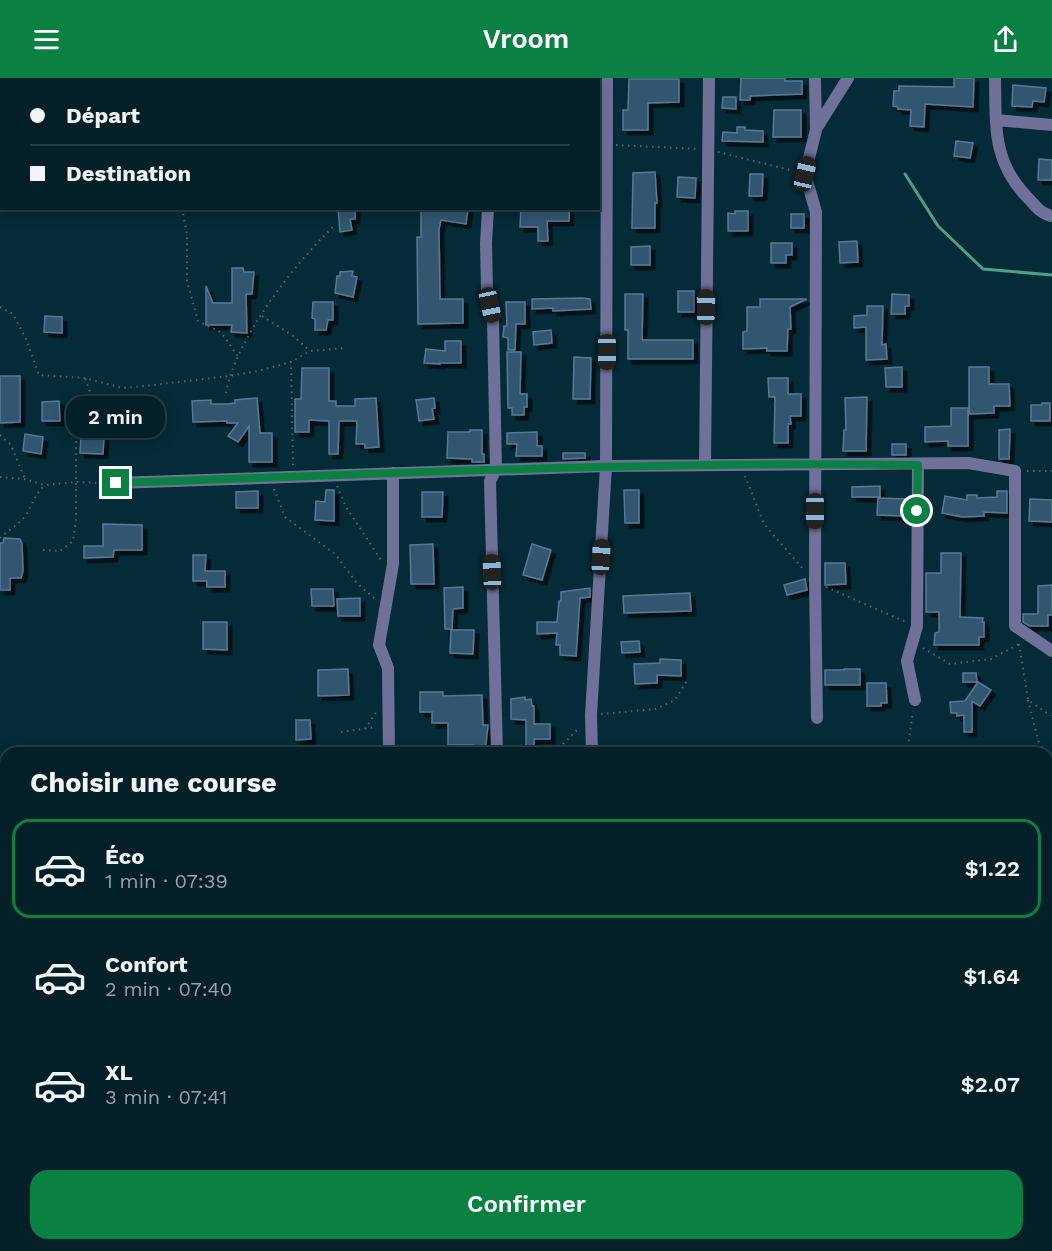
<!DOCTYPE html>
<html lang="fr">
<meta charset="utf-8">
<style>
:root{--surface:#032029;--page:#112d35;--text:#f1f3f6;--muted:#97a3a8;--line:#243e46;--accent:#0b8043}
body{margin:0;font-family:"Work Sans",sans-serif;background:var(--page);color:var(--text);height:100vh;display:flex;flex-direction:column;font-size:22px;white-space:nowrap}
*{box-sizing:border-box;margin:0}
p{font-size:20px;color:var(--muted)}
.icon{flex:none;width:33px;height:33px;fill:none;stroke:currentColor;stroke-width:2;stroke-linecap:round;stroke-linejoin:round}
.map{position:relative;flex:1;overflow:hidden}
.sheet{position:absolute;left:0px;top:669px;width:1053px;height:504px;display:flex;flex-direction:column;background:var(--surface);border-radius:18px 18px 0 0;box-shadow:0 3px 15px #0003,0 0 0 2px var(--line)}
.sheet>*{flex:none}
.top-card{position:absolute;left:0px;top:0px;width:600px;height:132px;box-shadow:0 3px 15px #0003,0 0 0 2px var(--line);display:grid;align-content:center;height:132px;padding:0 30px;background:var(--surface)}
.end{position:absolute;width:27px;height:27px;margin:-14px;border:8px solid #0b8043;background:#fff;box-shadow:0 0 0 3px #fff}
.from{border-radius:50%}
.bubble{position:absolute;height:42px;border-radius:18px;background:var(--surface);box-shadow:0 3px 15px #0003,0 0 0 2px var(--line);font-size:20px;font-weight:600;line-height:42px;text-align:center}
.car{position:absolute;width:18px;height:36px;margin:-18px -9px;border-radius:8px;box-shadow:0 0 4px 2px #0007;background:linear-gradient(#222 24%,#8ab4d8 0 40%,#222 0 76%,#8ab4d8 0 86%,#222 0)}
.top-card b{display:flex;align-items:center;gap:21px;height:57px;font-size:22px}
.top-card b+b{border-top:2px solid var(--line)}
.top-card i{width:15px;height:15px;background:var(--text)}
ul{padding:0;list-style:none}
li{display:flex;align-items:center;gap:18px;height:99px;margin:0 12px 9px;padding:0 18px;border:3px solid transparent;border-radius:18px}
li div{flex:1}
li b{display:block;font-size:22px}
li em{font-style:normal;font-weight:600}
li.selected{border-color:var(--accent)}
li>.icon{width:54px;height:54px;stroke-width:1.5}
h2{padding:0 30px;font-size:27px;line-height:72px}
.primary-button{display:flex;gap:12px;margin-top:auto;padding:12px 30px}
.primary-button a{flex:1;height:69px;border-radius:18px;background:var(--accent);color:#fff;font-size:24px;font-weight:600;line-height:69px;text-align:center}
header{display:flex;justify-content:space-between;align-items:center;height:78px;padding:0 30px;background:var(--accent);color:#fff;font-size:27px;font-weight:600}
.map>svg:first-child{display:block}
.green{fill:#423e1b}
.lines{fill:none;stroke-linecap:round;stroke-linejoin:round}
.stream{stroke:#4da088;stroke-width:3}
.building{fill:#33556f;stroke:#577a96;stroke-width:1.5;filter:url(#shadow)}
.path{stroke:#486a75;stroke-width:2;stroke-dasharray:1.5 4.5;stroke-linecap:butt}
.minor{stroke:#6f7199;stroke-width:12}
.route{stroke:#0b8043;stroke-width:8}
</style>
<header><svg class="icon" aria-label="menu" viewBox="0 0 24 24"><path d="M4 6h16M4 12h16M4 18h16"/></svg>Vroom<svg class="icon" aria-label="share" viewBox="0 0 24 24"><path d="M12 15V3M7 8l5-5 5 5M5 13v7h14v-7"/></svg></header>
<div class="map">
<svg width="1052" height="1173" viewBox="0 0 1052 1173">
<defs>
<filter id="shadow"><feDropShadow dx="4.5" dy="4.5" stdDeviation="0" flood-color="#0009"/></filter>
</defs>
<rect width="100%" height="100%" fill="#042b37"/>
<path class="green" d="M1047,936h5v107l-5,4z"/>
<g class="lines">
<path class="stream" d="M905,96l33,52 45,43 69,6
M1047,913l5,-2
M0,1067l6,-1"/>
</g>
<path class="building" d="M741,0h44v3h17v13l-52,2v4h-10z
M954,0h20l-1,29 -48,-3 -1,23 -14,-1 1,-16 -13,-1v-2l-5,-1 1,-15h5v-5l55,1z
M629,1h50v23l-31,1v27h-25v-20h5z
M1013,7l33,3 -2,14 -11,-1 -1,6 -20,-1z
M723,19h13v12l-14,-1z
M774,32h27v27h-28z
M737,49h8v3l18,1v11l-41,-1 1,-9 14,1z
M956,63l17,2 -3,15 -16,-2z
M1039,81l13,1v20h-14z
M655,94l2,31h-2v25h-23l1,-55z
M750,96h13l-1,22h-13z
M678,99l18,1 -1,20 -18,-1z
M338,130h17v11h-5l2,11 -12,2z
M421,130h47l-2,16 -25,-4 -2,9 1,70h23v24l-45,1 -1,-87h4z
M521,130h48v13h-22l1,20h-10v-14h-18z
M735,133h13v20h-20v-18l7,1z
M791,136h13v14h-13z
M857,163l1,21 -18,1 -1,-21z
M771,165h21v12h-6v8h-15z
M650,168v19h-19v-18z
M232,190h11l1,4h10l-2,22h-6l1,39 -16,-1 1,-7h-26v-39l7,17h19z
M353,193l-1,5 5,1 -4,20 -18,-4 2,-17h3v-4z
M678,213h16v21h-16z
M625,216h18l-1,46h51v19h-65v-29h-3z
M892,216l17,1v11h-4v8h-14z
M582,220l8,1 1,10 -38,2v-3l-21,1v-10z
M760,221h47l-17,8 1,22h-3l-1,22h-20v-3l-24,1v-17l4,-1v-24h13z
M313,224h20v18h-5l-2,10h-11v-11l-3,-1z
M506,224h19v22h-9l-1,26h-7v-12l-5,-1 1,-11h3z
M867,228h16l-1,39 4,-1 1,15 -21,1v-33l-12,1v-12l13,-1z
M45,238l17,1v16l-18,-1z
M551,252l1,13 -18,2 -1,-13z
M445,263h16v22h-21v1l-16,-1 2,-14 19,2z
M507,274h14l-1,42h7v13h-3v8h-12v-7h-4z
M574,279l17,1 -1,41h-17z
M902,289v20h-16l-1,-19z
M969,289h20v17h20l1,22h-16v7l-25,1z
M302,290h27v33h7v5h19v-7l21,-1 3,49 -14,1v-4h-9l1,-23h-18l-1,33h-9v-33l-20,-1v12h-14v-33h6z
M0,298h20v46l-20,1z
M768,300h20v16h13v22h-11l1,8h-3v19h-14l1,-46h-6z
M867,319l-1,54h-23l1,-21h2l-1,-32z
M257,320l3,35h12v29h-23v-36l-11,16 -10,-6 10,-13h-11v-2l-34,1 -1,-21 19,-1v4h16l8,-1v-3z
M434,320l1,10 -3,1 2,10 -15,2 -3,-21z
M59,323l1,20h-18v-19z
M114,323l1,18 -19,1v-18z
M1042,325h8v18h-19v-16h11z
M951,330h17v38h-20v-5l-23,1v-15l26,-1z
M1010,351l-1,30h-10v-29z
M470,352h12v24h2v8h-12v-3l-25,-1 1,-26h22z
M537,354v14h5v10h-26l1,-12h-10v-11z
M25,356l18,3 -2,17 -18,-3z
M81,357l23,1 -1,18 -23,-1z
M892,366h14v11h-14z
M563,375h22v5l-22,1z
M880,408v11h-28v-10z
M326,412h8v31l-19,-1 1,-19 9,1z
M624,412h15v33h-14z
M258,413v17h-22v-16z
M997,413h10v22l-23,-1v4l-22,1 -20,-4 3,-17 22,4v-5h10v3l20,-1z
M422,414h21l-1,25h-20z
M878,420l27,1 -1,17 -27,-1z
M1030,421l22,1v22l-23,-1z
M103,446l39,1v25h-28l-1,7 -29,1v-12h19z
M4,460l16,1 2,5 1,27 -2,7h-11v12h-10v-47h3z
M433,466l1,40h-23l-1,-39z
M532,466l19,6 -9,30 -19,-5z
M941,475h20l-1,64 23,1 -1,4h2v15h-5v8h-45l1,-12 4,-1v-20h-13v-39h15z
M193,477h13l-1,16h20v16h-18v-6h-14z
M825,485h20l1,21 -21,1z
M805,501l2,11 -20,5 -3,-10z
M1052,507v30h-4v11h-18l-7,-4v-8h15v-28z
M463,509v21l-10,1 -1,20h-7l-1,-41z
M590,510v9l-10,1 -4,58 -16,-1v-10h-4l1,-12 -20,1v-12h20l2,-21h2v-9z
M311,511h22l1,17h-22z
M690,515l1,18 -67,2 -1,-17z
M360,520v18h-22l-1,-17z
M203,544h24v28l-24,-1z
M451,552h23l-1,24 -23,-1z
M639,563l1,11 -18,1 -1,-11z
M660,581l21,1v16l-24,-1v8l-22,1 -1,-20 26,-1z
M348,591l1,26 -31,1v-26z
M844,591h16v16h-35v-15h19z
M963,595h13l1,9h-14z
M978,604l13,8 -11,16 -8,-5v31h-8v-17l-7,1v-3h-6l-1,-11 15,-1z
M867,605h19l1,20h-6v3h-14z
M420,614h23v4l39,-1 1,30h5l-3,28h-13l1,-8h-25v-22h-16v-11h-12z
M525,619v3l6,-1 1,7h2v18h16v15h-16v9h-8v-28l-15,-1v-20z
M296,642h14l1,19 -15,1z"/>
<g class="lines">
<path class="path" d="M65,2l1,-2
M0,65l2,-1
M616,67l82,4
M718,74l76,19
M182,130l5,26v47l11,40 24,12 16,24
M0,229l13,7 13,25 13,36 46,3 37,10 23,-2 84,-10 29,-5 33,-9
M262,238l30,19 18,16
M226,315c9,-53 68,-129 107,-166
M0,357l11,10 14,34
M293,387l-2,-103 19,-11 35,-3
M1027,393h25
M745,398l19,48 39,45
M0,399l25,2 19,6 34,-3 26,1
M337,408l9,21 35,53
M274,411l11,28 50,37 21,28 19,17
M0,460c8,-8 19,-13 26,-23 7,-12 8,-18 18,-30
M43,472l17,1 13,-10 3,-23v-86l13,-12 7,-11 -11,-31
M826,509l80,35
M1019,566l9,56 23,16
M923,570l27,16 41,-5 28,-15
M1028,622l10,40 7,13
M601,636l55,-5 19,-9 13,-21
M365,651l12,-18
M341,654l35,-5
M524,675l32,-2 24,-24
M907,675l6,-42
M1047,678l5,6
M1047,689l2,-6
M1047,765l5,13
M0,817l6,-2
M36,1167l1,6
M457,1167l10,6
M677,1167l3,6
M375,1173l3,-6
M381,1173l21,-6
M843,1173l1,-6"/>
<path class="minor" d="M815,0l1,52 -11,44 11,38 -1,370 2,136
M995,0c1,49 -3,85 35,122 7,8 12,14 22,16
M490,2v-2
M996,42l56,5
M816,51l32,-51
M488,130l-2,35 1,47 6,29 3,150 -6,12 7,272
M705,387l4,-387
M116,405l490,-17 362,-3 47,8v155l37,25
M915,622l-8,-39 10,-35 1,-161
M389,675l-1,-85 -9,-23 14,-81v-91
M592,675l-1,-38 15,-249 1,-388"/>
</g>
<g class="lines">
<path class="route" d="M116,405c267,-9 534,-22 802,-18l-1,46"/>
</g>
</svg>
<i class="end from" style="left:917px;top:433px"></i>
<i class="end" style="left:116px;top:405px"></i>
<div class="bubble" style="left:66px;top:318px;width:99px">2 min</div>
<i class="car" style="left:805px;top:96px;rotate:13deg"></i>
<i class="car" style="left:490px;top:227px;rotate:168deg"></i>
<i class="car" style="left:706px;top:229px;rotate:1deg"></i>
<i class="car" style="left:607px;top:274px;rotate:180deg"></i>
<i class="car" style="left:815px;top:433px;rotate:180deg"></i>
<i class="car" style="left:601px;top:479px;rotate:3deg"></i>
<i class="car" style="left:492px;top:494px;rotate:358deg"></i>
<div class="top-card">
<b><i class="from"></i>Départ</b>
<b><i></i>Destination</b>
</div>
<section class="sheet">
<h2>Choisir une course</h2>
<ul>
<li class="selected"><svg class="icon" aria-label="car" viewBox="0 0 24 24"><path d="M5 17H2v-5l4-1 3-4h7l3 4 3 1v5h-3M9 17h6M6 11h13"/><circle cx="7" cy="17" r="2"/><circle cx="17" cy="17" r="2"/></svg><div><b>Éco</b><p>1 min · 07:39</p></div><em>$1.22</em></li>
<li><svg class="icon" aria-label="car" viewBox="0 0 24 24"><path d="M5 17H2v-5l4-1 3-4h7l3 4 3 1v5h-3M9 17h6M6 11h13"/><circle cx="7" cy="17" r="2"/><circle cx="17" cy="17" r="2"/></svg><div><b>Confort</b><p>2 min · 07:40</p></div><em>$1.64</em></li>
<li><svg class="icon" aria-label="car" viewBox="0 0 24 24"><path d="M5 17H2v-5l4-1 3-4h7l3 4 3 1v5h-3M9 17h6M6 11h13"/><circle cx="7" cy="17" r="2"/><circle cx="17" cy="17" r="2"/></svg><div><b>XL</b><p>3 min · 07:41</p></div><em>$2.07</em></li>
</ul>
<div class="primary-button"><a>Confirmer</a></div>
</section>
</div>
